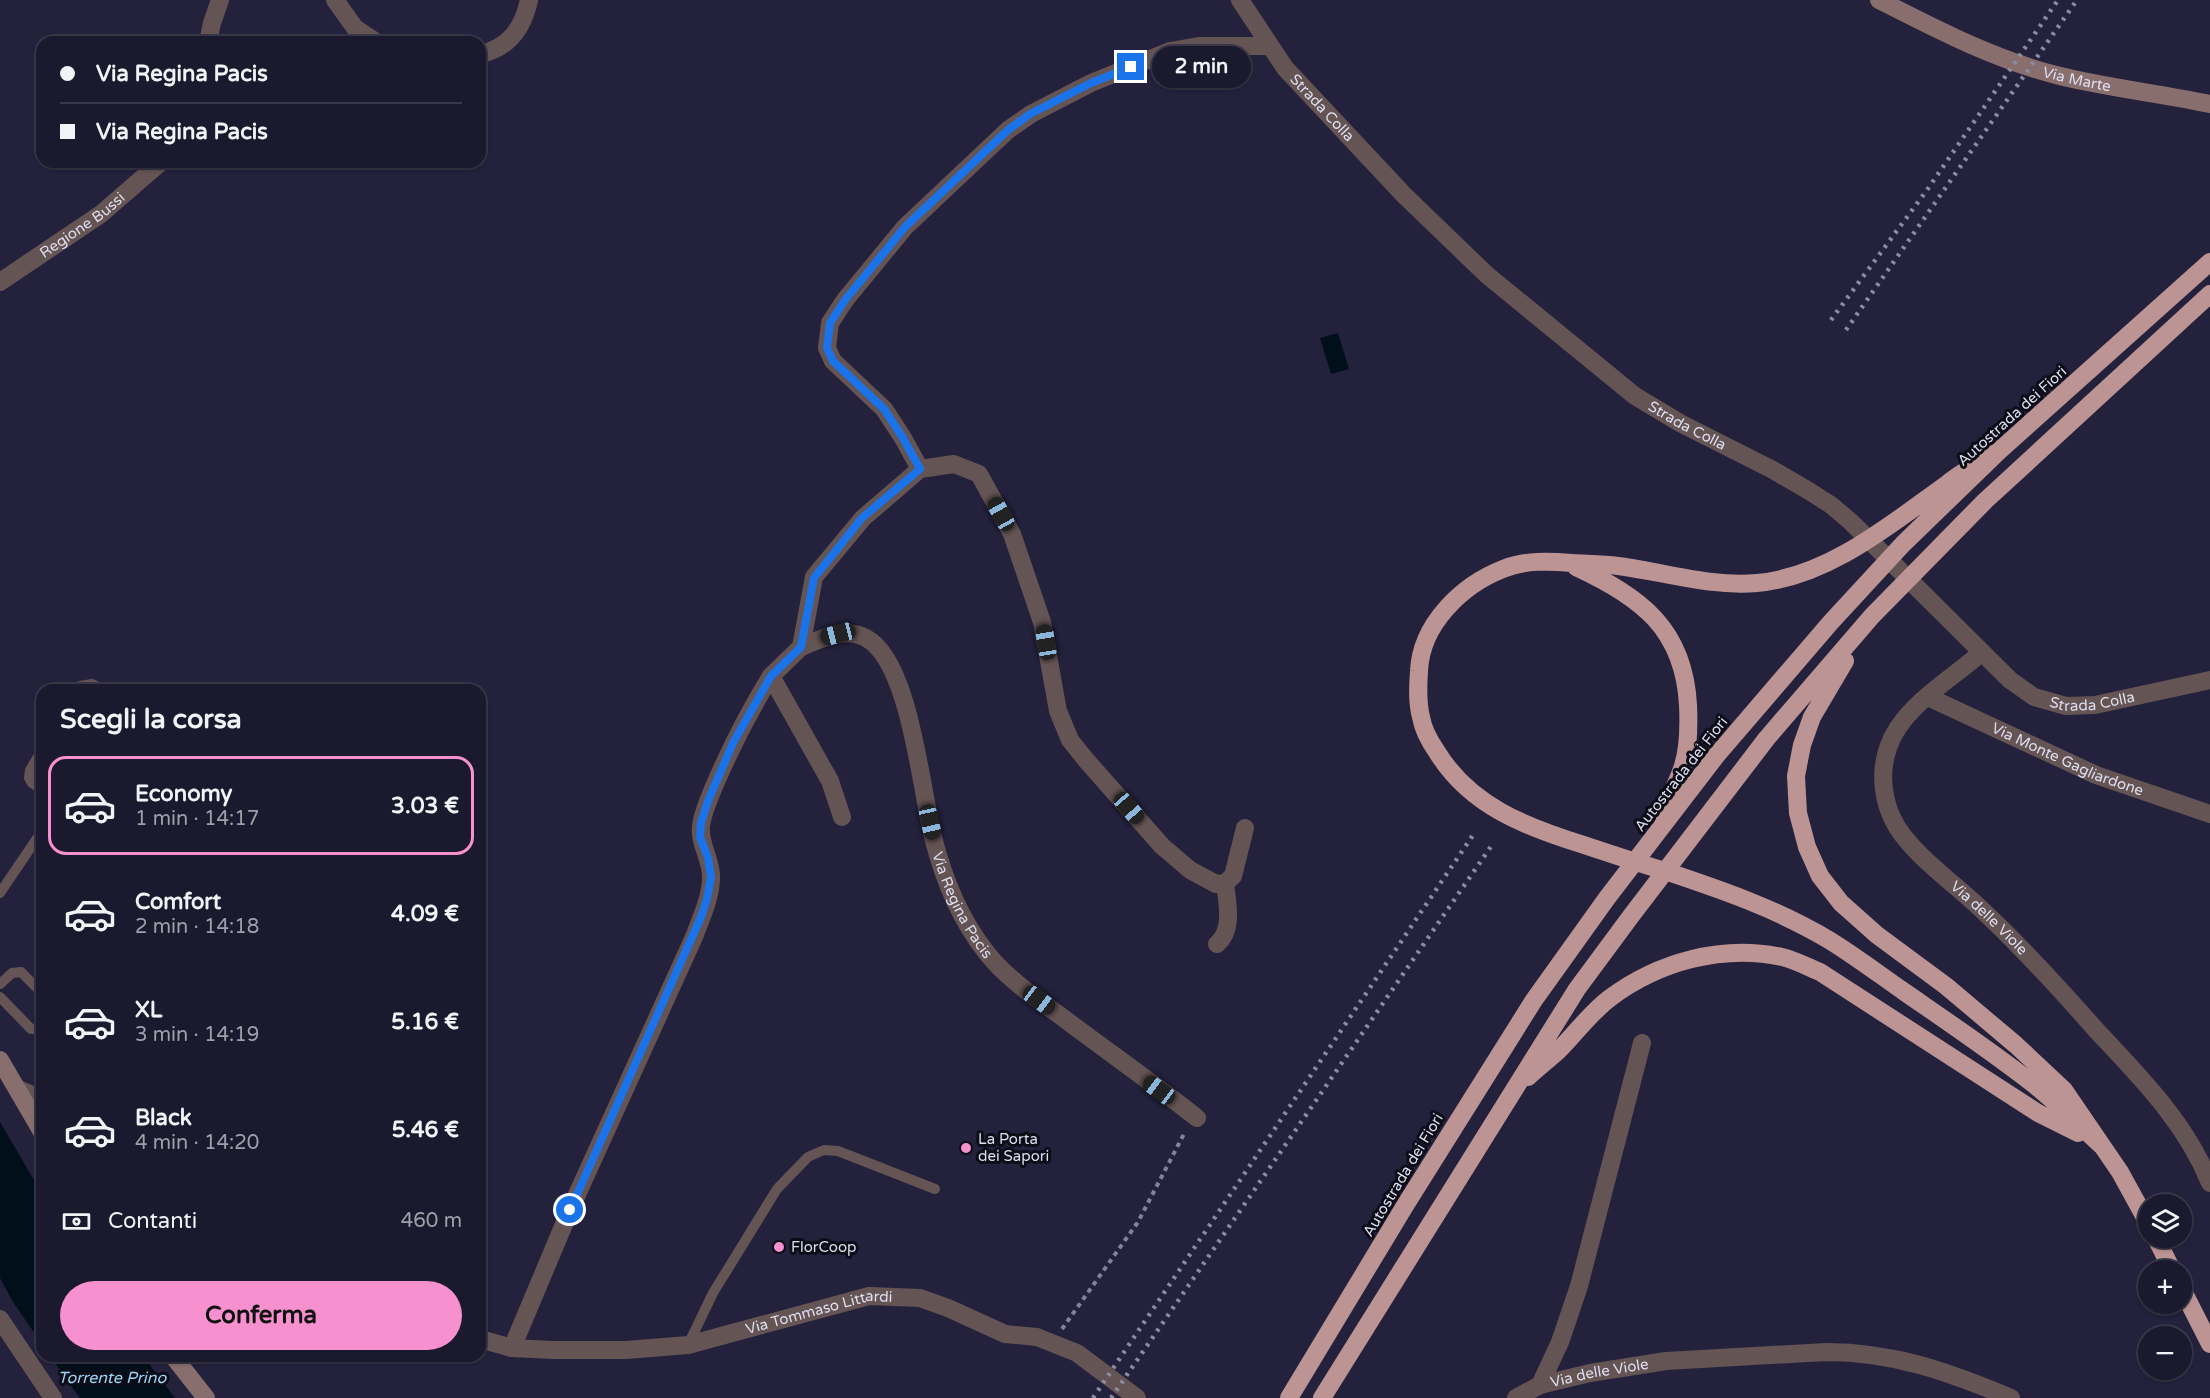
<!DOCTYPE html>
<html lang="it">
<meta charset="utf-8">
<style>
:root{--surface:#1a192d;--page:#272639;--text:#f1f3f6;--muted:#9fa0aa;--line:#383849;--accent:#f690cf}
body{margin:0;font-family:"Varela Round",sans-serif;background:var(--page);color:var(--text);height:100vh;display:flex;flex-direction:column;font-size:22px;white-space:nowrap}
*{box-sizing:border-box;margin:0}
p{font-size:20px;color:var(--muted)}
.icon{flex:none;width:33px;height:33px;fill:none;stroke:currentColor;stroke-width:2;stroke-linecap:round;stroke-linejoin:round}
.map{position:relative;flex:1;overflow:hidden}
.panel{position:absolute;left:36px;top:684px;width:450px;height:678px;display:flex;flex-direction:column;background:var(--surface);border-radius:18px;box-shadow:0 2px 4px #0004,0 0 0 2px var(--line)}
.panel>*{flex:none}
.hud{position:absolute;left:36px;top:36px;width:450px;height:132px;border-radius:18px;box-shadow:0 2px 4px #0004,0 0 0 2px var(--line);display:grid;align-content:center;height:132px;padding:0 24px;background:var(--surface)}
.controls{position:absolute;left:2138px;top:1194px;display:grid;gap:12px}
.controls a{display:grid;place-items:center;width:54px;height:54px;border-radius:50%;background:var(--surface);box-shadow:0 2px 4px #0004,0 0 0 2px var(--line);font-size:30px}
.end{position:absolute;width:27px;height:27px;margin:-14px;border:8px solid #1a73e8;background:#fff;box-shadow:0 0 0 3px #fff}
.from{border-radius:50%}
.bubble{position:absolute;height:42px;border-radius:21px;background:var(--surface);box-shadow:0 2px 4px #0004,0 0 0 2px var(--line);font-size:20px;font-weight:800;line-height:42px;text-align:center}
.car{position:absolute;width:18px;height:36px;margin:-18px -9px;border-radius:8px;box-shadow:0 0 4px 2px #0007;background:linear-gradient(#222 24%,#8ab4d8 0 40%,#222 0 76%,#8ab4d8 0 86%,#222 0)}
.hud b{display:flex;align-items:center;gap:21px;height:57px;font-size:22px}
.hud b+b{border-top:2px solid var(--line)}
.hud i{width:15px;height:15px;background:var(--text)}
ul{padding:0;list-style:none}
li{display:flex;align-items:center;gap:18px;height:99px;margin:0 12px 9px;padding:0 12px;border:3px solid transparent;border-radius:18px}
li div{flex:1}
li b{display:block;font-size:22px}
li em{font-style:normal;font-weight:800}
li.current{border-color:var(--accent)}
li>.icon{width:54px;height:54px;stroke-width:1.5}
h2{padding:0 24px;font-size:27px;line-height:72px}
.pay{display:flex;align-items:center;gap:15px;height:66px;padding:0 24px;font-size:22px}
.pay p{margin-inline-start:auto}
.button{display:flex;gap:12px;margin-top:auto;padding:12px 24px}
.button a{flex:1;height:69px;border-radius:36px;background:var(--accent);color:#111;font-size:24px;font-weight:800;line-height:69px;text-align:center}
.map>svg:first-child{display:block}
.water{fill:#000f1a}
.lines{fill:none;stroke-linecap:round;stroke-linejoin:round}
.path{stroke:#838298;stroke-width:4;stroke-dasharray:4.5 4.5;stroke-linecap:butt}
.lane{stroke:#655454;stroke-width:10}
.street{stroke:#655454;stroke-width:18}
.secondary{stroke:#896e6e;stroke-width:18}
.highway{stroke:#bd9494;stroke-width:18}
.rail{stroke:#8b8ba1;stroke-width:4.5;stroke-dasharray:3 6;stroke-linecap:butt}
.route{stroke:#1a73e8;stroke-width:8}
.poi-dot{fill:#f690cf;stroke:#0d0d18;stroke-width:2}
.labels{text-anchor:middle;stroke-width:6;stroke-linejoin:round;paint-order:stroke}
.street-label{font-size:15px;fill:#dedef0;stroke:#0d0d18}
.poi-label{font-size:15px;fill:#dedef0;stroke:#0d0d18;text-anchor:start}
.water-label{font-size:16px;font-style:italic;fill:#9bd5f5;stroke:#0d0d18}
</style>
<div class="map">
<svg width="2210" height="1398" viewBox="0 0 2210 1398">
<rect width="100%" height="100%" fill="#23213c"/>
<path class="water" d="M1338,333l11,36 -18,5 -11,-36z
M0,1122l42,72v150l-29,-42 -13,-24z
M50,1356h93l32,42h-95z"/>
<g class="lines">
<path class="path" d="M1062,1329l76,-107 47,-90"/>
<path class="lane" d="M78,690l2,-4 12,-2 12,6
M42,750l-12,20 -1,8 3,5 10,7
M0,893l42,-62
M0,984l12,-11 9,-1 21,21
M0,997l31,32h6l5,-5
M688,1345l25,-52 64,-104 31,-32 16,-7 14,1 97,38"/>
<g class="street">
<path d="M335,0l20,28 21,14"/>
<path id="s1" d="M1240,0l45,68 119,127 83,80 148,121 45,27 93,47 36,21 22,14 20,17 159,158 24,17 32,9 29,-1 115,-25"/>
<path d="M208,42l4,-19 8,-23"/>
<path d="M480,54c29,-6 43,-26 49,-54"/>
<path id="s2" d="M0,282l101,-68 60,-52"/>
<path d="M920,469l-17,-31 -19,-29 -51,-48 -6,-13 3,-25 15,-23 60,-73 103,-97 23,-16 60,-31 79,-32 29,-5h71"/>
<path id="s3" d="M801,647c20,-8 44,-21 65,-9 44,23 55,152 67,199 10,40 27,82 53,115 20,26 50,46 76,65 45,34 91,66 135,101"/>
<path id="s4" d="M1982,652c-31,28 -81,55 -94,96 -9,26 -5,56 9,79 18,29 59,58 84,82 41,38 79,80 116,122 44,47 89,92 113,152"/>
<path d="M771,676l30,-29 13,-70 49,-59 57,-49 34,-5 25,10 33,60 30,88 16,89 12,29 16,20 76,86 28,24 26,14 9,-1 8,-7 12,-48"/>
<path id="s5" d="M1928,697l168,78 114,39"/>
<path d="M1217,944c17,-14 10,-42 8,-61"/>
<path d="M18,1089l24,10"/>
<path d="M0,1319l53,79"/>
<path id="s6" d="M480,1339l32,9 41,2h73l62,-5 181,-49 51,2 28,10 57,26 32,3 40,16 60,45"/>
<path d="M512,1348l58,-138 124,-273c7,-19 18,-42 17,-62 -1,-18 -12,-32 -10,-49 2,-15 9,-30 15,-44 16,-37 34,-72 55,-106l59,105 12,36"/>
<path d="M1540,1385l20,-43 19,-56 63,-243"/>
<path id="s7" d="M1516,1398l24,-13 50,-12 76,-12 160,-9c68,0 123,20 185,46"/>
</g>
<g class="secondary">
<path id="s8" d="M1879,0c57,29 114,59 177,75 51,13 103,18 154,29"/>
<path d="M0,1060l42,72"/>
<path d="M173,1356l33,42"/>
</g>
<path class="highway" d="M1999,451c-17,10 -36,20 -52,33 -56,40 -119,93 -190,99 -48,4 -92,-11 -139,-17 -15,-2 -31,-2 -46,-3 -23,-2 -47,-3 -69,6 -41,16 -82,55 -84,102 -1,15 -2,31 2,46 2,12 9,25 16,35 33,54 89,75 147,93 27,9 54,18 81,26 57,19 112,38 164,69 26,16 51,35 77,53 42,29 85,58 126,90 24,19 46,41 69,62
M1576,567c65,30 108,62 112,138 1,21 1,44 -6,64 -6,16 -13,31 -20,47
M1845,661l-33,56 -10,28 -6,31 2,37 9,34 13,29 21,27 36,32 69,51 70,59 48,45 56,82 28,51
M1528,1077c10,-9 21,-18 31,-27 17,-17 31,-37 51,-52 48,-36 112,-54 172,-41 13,3 26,10 38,15l218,141 40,20
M2156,1238l16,32
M2181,1287l29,57
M1289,1398l117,-194 128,-204 73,-102 109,-142 115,-134 72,-78 96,-93 211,-189
M1322,1398l255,-409 54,-73 136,-178 105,-122 113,-115 225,-207"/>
<path class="rail" d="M1831,320l96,-130 131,-190
M1846,330l231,-330
M1093,1398l380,-563
M1111,1398l381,-553"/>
</g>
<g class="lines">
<path class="route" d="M570,1210l131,-293 6,-18 4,-22 -3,-19 -8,-21 1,-14 7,-22 25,-58 38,-67 30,-29 13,-69 48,-60 58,-49 -17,-31 -19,-29 -51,-48 -6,-13 3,-25 15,-23 60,-73 103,-97 22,-16 61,-31 40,-16"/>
</g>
<g class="poi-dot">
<circle cx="966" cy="1148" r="6"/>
<circle cx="779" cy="1247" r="6"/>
</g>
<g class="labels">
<g class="street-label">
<text dy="5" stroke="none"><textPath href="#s8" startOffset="214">Via Marte</textPath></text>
<text dy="5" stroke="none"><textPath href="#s1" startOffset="136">Strada Colla</textPath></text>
<text dy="5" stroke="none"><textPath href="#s2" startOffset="100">Regione Bussi</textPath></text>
<text transform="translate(2012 416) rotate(-42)" y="5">Autostrada dei Fiori</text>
<text dy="5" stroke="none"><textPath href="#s1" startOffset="622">Strada Colla</textPath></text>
<text dy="5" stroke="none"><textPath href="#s1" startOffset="1126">Strada Colla</textPath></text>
<text dy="5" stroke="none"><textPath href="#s5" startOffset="153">Via Monte Gagliardone</textPath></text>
<text transform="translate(1681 774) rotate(-52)" y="5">Autostrada dei Fiori</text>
<text dy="5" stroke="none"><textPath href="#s3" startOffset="357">Via Regina Pacis</textPath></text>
<text dy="5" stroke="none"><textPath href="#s4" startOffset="348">Via delle Viole</textPath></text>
<text transform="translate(1403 1175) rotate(-59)" y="5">Autostrada dei Fiori</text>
<text dy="5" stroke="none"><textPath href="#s6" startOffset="345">Via Tommaso Littardi</textPath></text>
<text dy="5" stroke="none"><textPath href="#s7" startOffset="88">Via delle Viole</textPath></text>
</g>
<g class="poi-label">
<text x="978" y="1144">La Porta<tspan x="978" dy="17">dei Sapori</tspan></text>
<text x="791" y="1252">FlorCoop</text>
</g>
<g class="water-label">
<text x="112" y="1383">Torrente Prino</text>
</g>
</g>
</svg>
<div class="controls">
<a><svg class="icon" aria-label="layers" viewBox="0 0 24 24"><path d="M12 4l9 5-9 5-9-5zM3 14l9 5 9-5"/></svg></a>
<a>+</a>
<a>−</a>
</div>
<i class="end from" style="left:570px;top:1210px"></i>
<i class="end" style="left:1131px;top:67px"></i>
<div class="bubble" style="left:1152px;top:46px;width:99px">2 min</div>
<i class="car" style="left:1001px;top:514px;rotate:331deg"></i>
<i class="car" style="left:838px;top:634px;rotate:256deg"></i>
<i class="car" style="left:1046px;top:642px;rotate:351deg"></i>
<i class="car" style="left:1129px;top:808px;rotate:139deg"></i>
<i class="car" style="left:930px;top:822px;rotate:167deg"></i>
<i class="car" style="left:1039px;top:1000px;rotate:127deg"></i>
<i class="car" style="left:1159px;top:1090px;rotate:307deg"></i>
<div class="hud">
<b><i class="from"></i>Via Regina Pacis</b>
<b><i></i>Via Regina Pacis</b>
</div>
<section class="panel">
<h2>Scegli la corsa</h2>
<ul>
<li class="current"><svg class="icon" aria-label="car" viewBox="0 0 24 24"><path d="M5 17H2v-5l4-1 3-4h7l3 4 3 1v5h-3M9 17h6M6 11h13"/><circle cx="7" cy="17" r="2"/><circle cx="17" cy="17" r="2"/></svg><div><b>Economy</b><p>1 min · 14:17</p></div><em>3.03 €</em></li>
<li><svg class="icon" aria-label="car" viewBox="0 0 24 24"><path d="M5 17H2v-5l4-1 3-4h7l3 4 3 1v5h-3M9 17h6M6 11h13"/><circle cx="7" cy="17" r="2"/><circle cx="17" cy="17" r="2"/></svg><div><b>Comfort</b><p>2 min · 14:18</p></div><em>4.09 €</em></li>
<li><svg class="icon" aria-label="car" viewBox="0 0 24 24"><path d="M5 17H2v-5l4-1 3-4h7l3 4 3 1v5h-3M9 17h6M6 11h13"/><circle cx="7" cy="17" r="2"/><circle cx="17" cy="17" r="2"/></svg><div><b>XL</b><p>3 min · 14:19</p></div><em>5.16 €</em></li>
<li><svg class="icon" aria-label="car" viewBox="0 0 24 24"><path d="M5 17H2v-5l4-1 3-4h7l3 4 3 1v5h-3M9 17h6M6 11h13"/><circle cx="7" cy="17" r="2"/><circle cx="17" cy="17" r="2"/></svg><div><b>Black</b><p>4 min · 14:20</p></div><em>5.46 €</em></li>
</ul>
<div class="pay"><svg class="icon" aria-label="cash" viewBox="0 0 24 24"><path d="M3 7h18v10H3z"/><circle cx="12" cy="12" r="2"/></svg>Contanti<p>460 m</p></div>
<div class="button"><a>Conferma</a></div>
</section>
</div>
